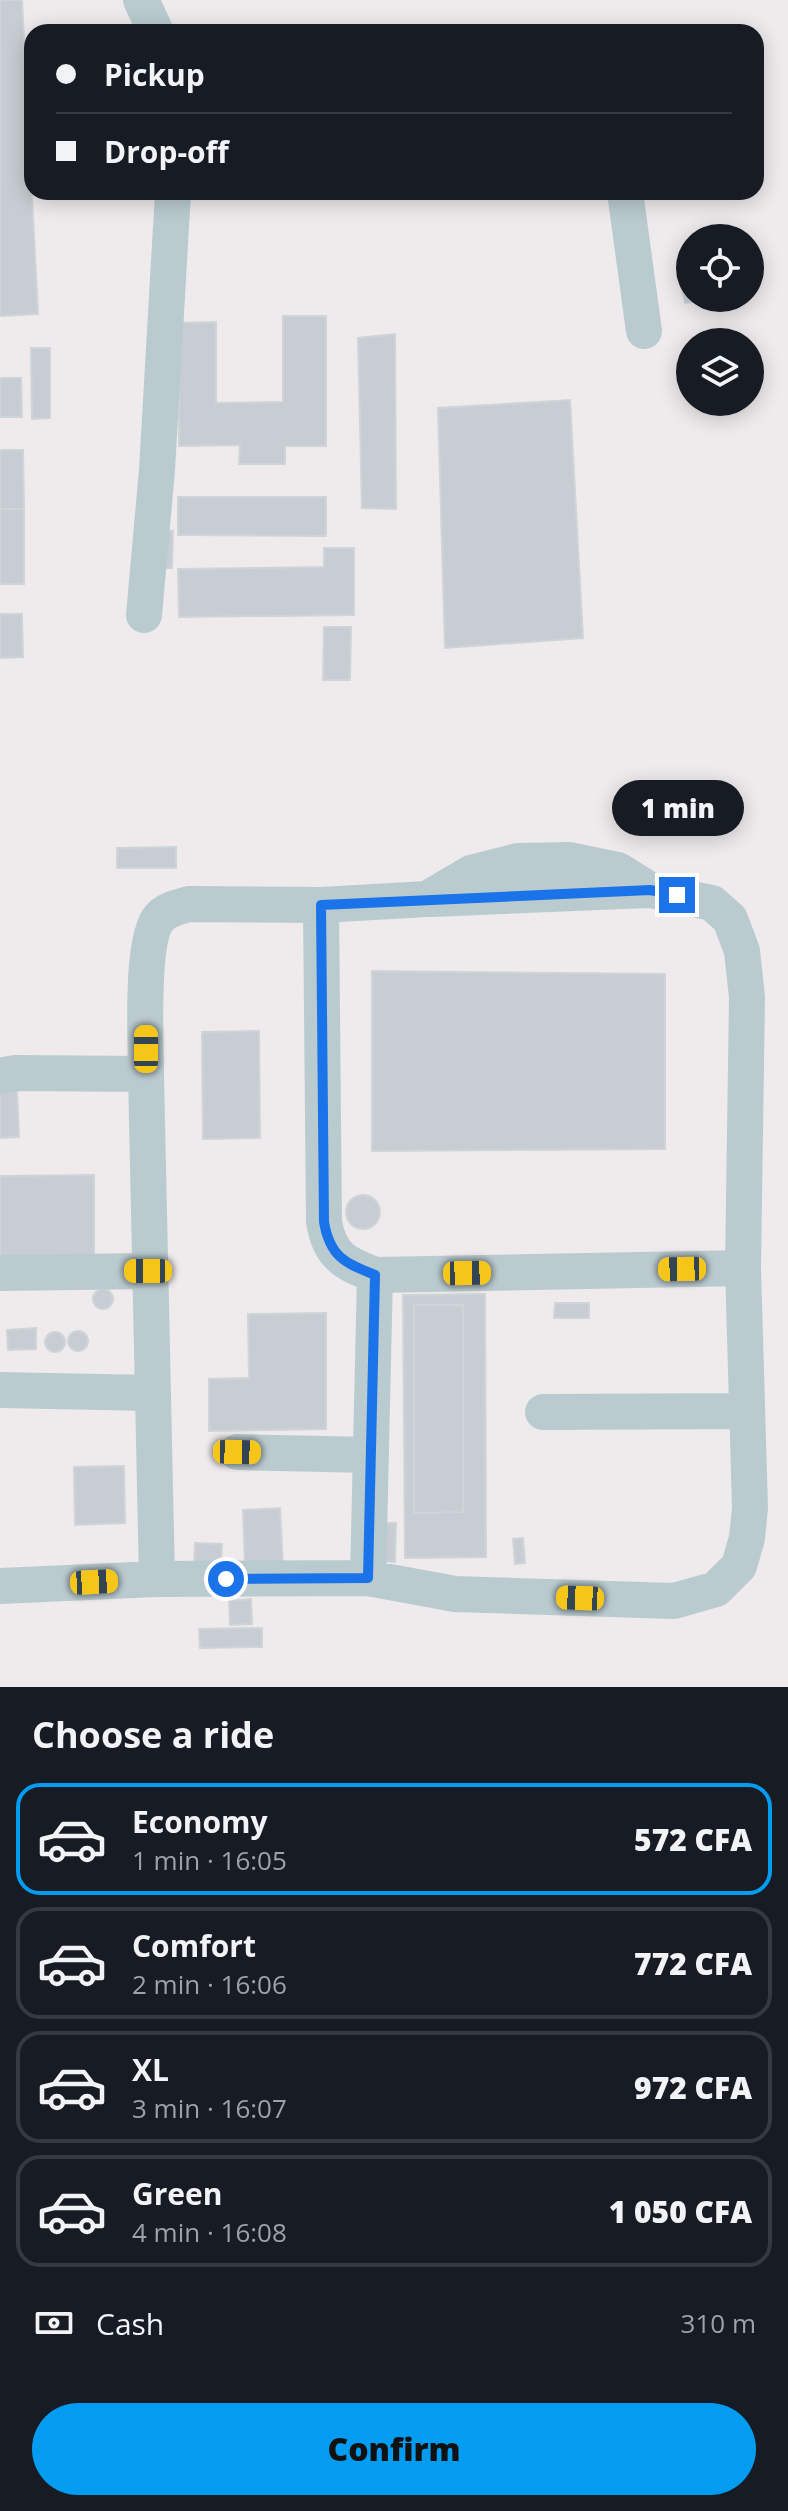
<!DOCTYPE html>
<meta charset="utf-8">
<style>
:root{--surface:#171b24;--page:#242831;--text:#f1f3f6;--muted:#9ea1a6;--line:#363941;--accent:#049cf0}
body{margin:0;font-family:"Open Sans",sans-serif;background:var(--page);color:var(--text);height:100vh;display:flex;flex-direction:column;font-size:30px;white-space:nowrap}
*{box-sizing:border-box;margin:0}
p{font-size:26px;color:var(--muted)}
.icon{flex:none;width:44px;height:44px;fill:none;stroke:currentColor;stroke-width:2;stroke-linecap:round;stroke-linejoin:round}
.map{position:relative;height:1687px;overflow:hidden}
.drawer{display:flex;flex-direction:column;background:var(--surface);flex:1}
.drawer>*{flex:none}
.hud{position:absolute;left:24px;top:24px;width:740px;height:176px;border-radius:24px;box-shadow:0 4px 20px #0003;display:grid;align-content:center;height:176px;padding:0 32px;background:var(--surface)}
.controls{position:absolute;left:676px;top:224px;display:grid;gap:16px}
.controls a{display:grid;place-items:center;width:88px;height:88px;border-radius:50%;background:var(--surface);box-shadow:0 4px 20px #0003;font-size:40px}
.end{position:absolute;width:36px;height:36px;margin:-18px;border:10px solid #1a73e8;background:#fff;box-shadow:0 0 0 4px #fff}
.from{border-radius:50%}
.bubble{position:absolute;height:56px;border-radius:28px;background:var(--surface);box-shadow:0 4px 20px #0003;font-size:26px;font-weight:800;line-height:56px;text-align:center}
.car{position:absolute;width:24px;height:48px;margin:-24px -12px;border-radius:10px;box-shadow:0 0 6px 2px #0007;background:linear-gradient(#f5c518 24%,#345 0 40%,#f5c518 0 76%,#345 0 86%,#f5c518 0)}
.hud b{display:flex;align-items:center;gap:28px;height:76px;font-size:30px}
.hud b+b{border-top:2px solid var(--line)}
.hud i{width:20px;height:20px;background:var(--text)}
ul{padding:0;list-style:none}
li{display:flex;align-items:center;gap:24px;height:112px;margin:0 16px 12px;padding:0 16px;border:4px solid var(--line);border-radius:24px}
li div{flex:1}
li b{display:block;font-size:30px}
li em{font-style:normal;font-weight:800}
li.selected{border-color:var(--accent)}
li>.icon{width:72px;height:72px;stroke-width:1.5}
h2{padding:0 32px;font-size:36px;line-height:96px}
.pay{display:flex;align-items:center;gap:20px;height:88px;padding:0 32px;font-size:30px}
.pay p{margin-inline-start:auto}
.action{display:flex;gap:16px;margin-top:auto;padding:16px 32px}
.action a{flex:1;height:92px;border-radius:48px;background:var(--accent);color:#111;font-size:32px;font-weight:800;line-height:92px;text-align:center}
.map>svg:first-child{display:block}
.building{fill:#c7cdd2;stroke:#cfd4d9;stroke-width:2}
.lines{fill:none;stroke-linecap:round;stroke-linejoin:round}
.minor{stroke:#bacbd0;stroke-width:36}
.route{stroke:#1a73e8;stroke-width:10}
</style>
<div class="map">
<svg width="788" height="1687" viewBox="0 0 788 1687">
<rect width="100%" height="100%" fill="#efebec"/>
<path class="building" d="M0,0h22l16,314 -38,2z
M690,286v12l20,2 -25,3 -3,-16z
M283,316h43v130h-41v18h-46l1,-19 -61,1v-123l37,-1v81l67,-1z
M395,334l1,175 -34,-1 -4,-170z
M31,348h19v70l-18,1z
M0,378h21l1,39h-22z
M570,400l13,238 -138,10 -7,-240z
M0,450h23l1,59h-24z
M178,497h148v39l-148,-1z
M0,509h24v75h-24z
M155,530l18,1 -1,37h-18z
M324,548h30v67l-175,2 -1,-48 146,-2z
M0,614h22l1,43 -23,1z
M324,627h27l-1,53h-27z
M176,847v21h-59v-20z
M372,971l293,3v175l-293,2z
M259,1031l1,107 -57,1 -1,-107z
M17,1089l2,48 -19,1v-48z
M94,1175v85h-94v-84z
M346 1212a17 17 0 1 1 34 0a17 17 0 1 1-34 0Z
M93 1299a10 10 0 1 1 20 0a10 10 0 1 1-20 0Z
M485,1294l1,263 -81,1 -2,-263z
M555,1303h34v15h-35z
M414,1305h49v207l-49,1z
M326,1313v116l-117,2v-52l40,-1 -1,-64z
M36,1328v21l-28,1 -1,-20z
M68 1341a10 10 0 1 1 20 0a10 10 0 1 1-20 0Z
M45 1342a10 10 0 1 1 20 0a10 10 0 1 1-20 0Z
M124,1466l1,57 -50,2 -1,-58z
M280,1508l3,58 -38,1 -2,-57z
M377,1523h19l-1,39 -19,-1z
M523,1538l2,25 -10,1 -2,-25z
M195,1543l27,1 -1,22 -27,-1z
M251,1599l1,25 -22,1 -1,-24z
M262,1628v19l-62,1 -1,-19z"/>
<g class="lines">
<path class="minor" d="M141,0l15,32
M625,192l19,139
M144,615l13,-145 16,-278
M432,899l216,-9
M321,905l3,317c6,35 21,41 51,53l-7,303
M146,1074l11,505
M0,1076l14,-3 132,1c0,-31 -6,-136 14,-157 8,-8 18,-10 29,-13l132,1 106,-6 44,-26 47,-12 52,-1 48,10 32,20 62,13 18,16 12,32 5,46 -4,271 7,240 -3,30 -8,28 -23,23 -42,12 -219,-7 -87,-16 -211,1 -157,7
M0,1273l148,-2
M375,1275l368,-7
M0,1390l151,3
M543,1412l203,-1
M237,1452l134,3"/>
</g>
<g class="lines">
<path class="route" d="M226,1579l142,-1 7,-303c-30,-12 -45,-18 -51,-53l-3,-317 329,-15 27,5"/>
</g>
</svg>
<div class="controls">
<a><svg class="icon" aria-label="locate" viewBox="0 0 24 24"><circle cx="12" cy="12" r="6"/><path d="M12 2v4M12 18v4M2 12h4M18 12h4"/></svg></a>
<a><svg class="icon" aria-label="layers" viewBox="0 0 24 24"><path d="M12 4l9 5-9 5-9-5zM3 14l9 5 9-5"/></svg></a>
</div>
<i class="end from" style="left:226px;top:1579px"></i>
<i class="end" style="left:677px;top:895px"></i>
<div class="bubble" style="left:612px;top:780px;width:132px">1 min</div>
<i class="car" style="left:146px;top:1049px;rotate:0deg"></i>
<i class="car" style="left:682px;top:1269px;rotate:269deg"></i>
<i class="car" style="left:148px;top:1271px;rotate:270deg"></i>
<i class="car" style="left:467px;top:1273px;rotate:89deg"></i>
<i class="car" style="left:237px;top:1452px;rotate:91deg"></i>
<i class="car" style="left:94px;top:1582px;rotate:87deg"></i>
<i class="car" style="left:580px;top:1598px;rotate:272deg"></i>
<div class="hud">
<b><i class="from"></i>Pickup</b>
<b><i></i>Drop-off</b>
</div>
</div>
<section class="drawer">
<h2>Choose a ride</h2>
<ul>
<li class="selected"><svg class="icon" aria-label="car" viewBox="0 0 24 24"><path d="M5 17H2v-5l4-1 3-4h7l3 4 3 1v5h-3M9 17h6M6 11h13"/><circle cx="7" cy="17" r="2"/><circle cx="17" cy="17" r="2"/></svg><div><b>Economy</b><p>1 min · 16:05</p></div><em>572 CFA</em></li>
<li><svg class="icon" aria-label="car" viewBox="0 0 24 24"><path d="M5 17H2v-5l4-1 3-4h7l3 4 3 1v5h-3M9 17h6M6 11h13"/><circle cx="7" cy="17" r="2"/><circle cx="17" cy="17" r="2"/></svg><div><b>Comfort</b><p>2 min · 16:06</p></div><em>772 CFA</em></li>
<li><svg class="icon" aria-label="car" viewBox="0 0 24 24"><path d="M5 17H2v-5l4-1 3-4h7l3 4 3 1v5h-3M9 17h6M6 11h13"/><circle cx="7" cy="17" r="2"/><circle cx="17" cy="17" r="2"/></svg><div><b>XL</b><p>3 min · 16:07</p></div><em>972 CFA</em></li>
<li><svg class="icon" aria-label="car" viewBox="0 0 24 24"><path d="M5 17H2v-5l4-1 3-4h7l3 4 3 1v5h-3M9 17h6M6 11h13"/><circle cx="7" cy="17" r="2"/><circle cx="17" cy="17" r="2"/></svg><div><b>Green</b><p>4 min · 16:08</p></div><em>1 050 CFA</em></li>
</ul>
<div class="pay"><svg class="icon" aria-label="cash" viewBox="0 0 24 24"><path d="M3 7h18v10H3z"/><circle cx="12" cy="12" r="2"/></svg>Cash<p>310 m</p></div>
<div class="action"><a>Confirm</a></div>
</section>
